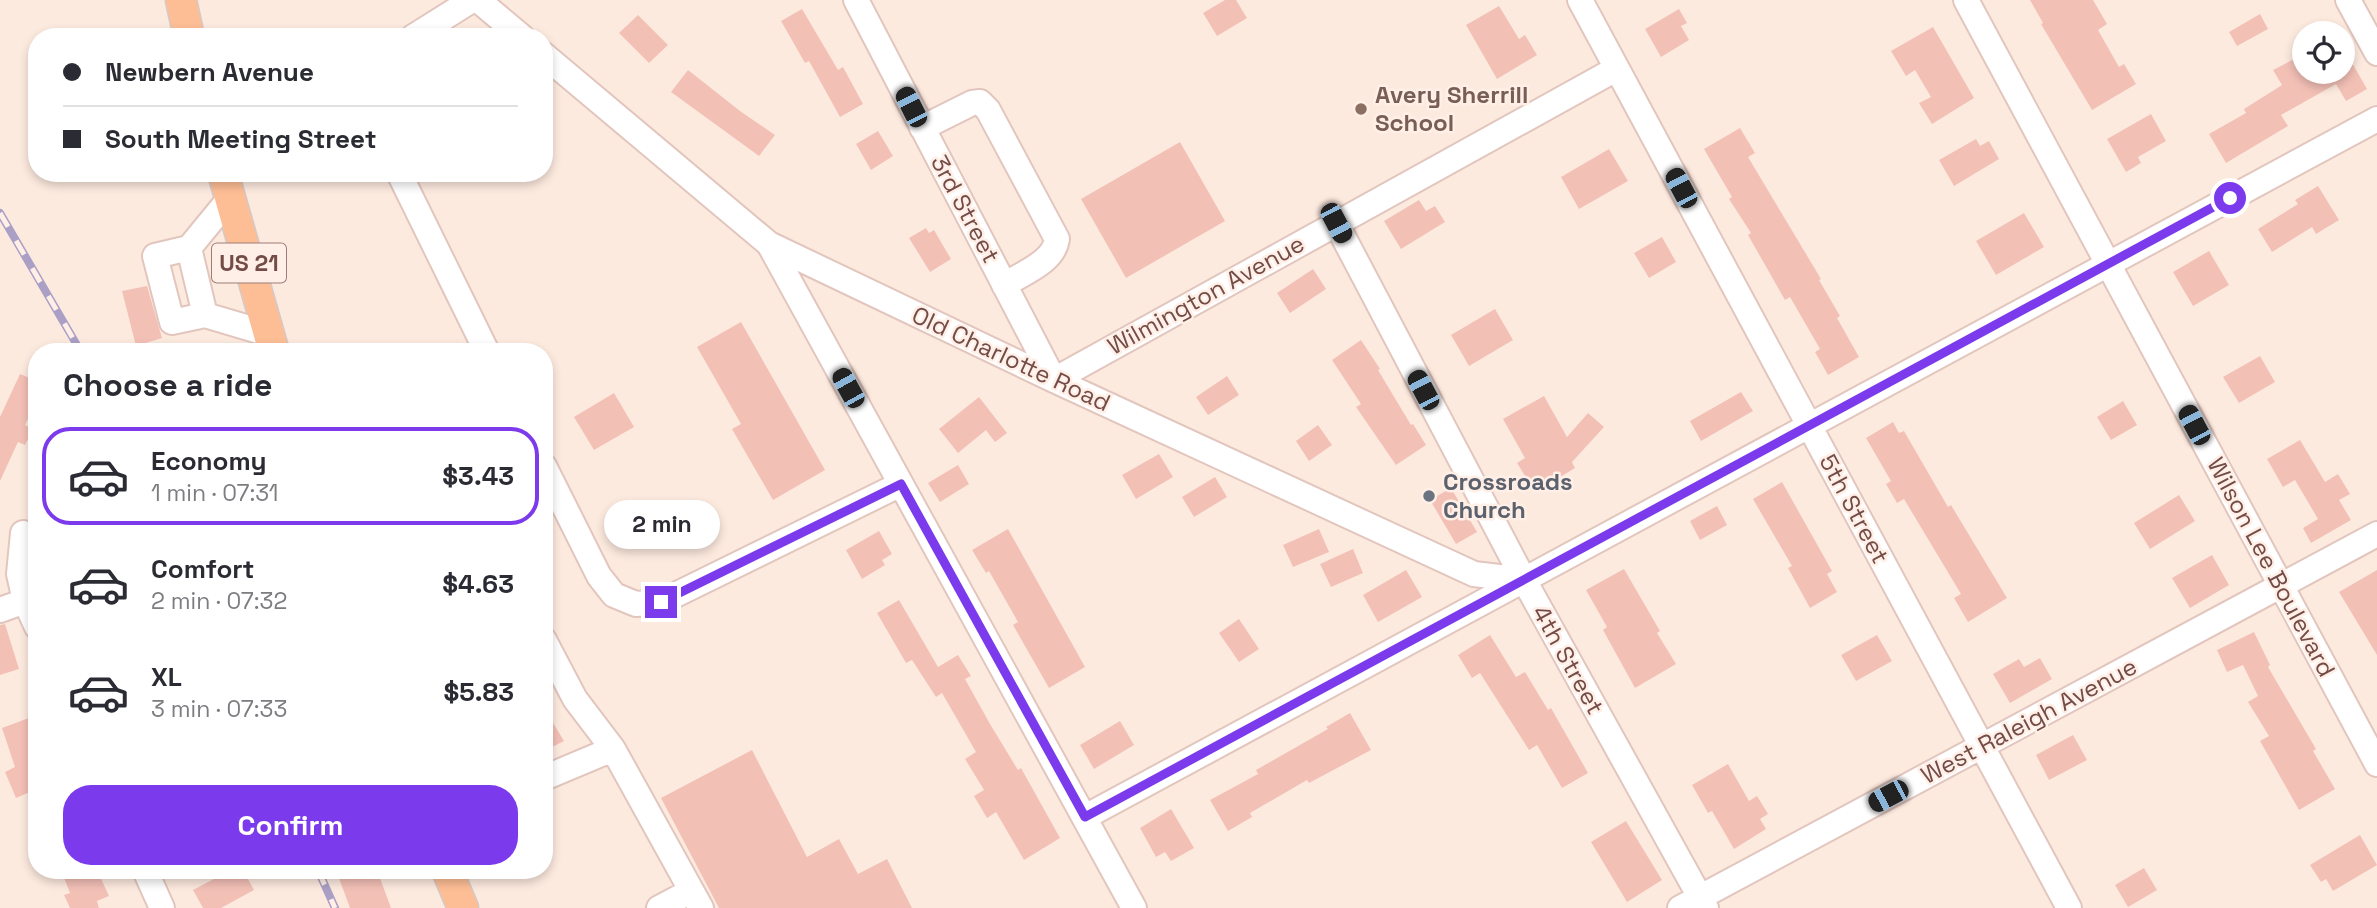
<!DOCTYPE html>
<meta charset="utf-8">
<style>
:root{--surface:#fff;--page:#f7f7f7;--text:#2b2b33;--muted:#7c7c81;--line:#e1e1e2;--accent:#7c3aed}
body{margin:0;font-family:"Space Grotesk",sans-serif;background:var(--page);color:var(--text);height:100vh;display:flex;flex-direction:column;font-size:26px;white-space:nowrap}
*{box-sizing:border-box;margin:0}
p{font-size:23px;color:var(--muted)}
.icon{flex:none;width:38px;height:38px;fill:none;stroke:currentColor;stroke-width:2;stroke-linecap:round;stroke-linejoin:round}
.map{position:relative;flex:1;overflow:hidden}
.panel{position:absolute;left:28px;top:343px;width:525px;height:536px;display:flex;flex-direction:column;background:var(--surface);border-radius:28px;box-shadow:0 4px 10px #0003}
.panel>*{flex:none}
.top-card{position:absolute;left:28px;top:28px;width:525px;height:154px;border-radius:28px;box-shadow:0 4px 10px #0003;display:grid;align-content:center;height:154px;padding:0 35px;background:var(--surface)}
.tools{position:absolute;left:2292px;top:21px;display:grid;gap:14px}
.tools a{display:grid;place-items:center;width:63px;height:63px;border-radius:50%;background:var(--surface);box-shadow:0 4px 10px #0003;font-size:35px}
.end{position:absolute;width:32px;height:32px;margin:-16px;border:9px solid #7c3aed;background:#fff;box-shadow:0 0 0 4px #fff}
.from{border-radius:50%}
.bubble{position:absolute;height:49px;border-radius:24px;background:var(--surface);box-shadow:0 4px 10px #0003;font-size:23px;font-weight:700;line-height:49px;text-align:center}
.car{position:absolute;width:21px;height:42px;margin:-21px -10px;border-radius:9px;box-shadow:0 0 5px 2px #0007;background:linear-gradient(#222 24%,#8ab4d8 0 40%,#222 0 76%,#8ab4d8 0 86%,#222 0)}
.top-card b{display:flex;align-items:center;gap:24px;height:66px;font-size:26px}
.top-card b+b{border-top:2px solid var(--line)}
.top-card i{width:18px;height:18px;background:var(--text)}
ul{padding:0;list-style:none}
li{display:flex;align-items:center;gap:21px;height:98px;margin:0 14px 10px;padding:0 21px;border:4px solid transparent;border-radius:28px}
li div{flex:1}
li b{display:block;font-size:26px}
li em{font-style:normal;font-weight:700}
li.selected{border-color:var(--accent)}
li>.icon{width:63px;height:63px;stroke-width:1.5}
h2{padding:0 35px;font-size:32px;line-height:84px}
.cta{display:flex;gap:14px;margin-top:auto;padding:14px 35px}
.cta a{flex:1;height:80px;border-radius:28px;background:var(--accent);color:#fff;font-size:28px;font-weight:700;line-height:80px;text-align:center}
.map>svg:first-child{display:block}
.building{fill:#f3c0b6}
.lines{fill:none;stroke-linecap:round;stroke-linejoin:round}
.minor-casing{stroke:#e2c6be;stroke-width:28}
.major-casing{stroke:#d5c9c8;stroke-width:33}
.minor{stroke:#fff;stroke-width:24}
.major{stroke:#fdbe95;stroke-width:30}
.rail-casing{stroke:#aa9fc5;stroke-width:8}
.rail{stroke:#ffefe6;stroke-width:5;stroke-dasharray:16;stroke-linecap:butt}
.route{stroke:#7c3aed;stroke-width:9}
.education-dot{fill:#8d6e63;stroke:#ffefe6;stroke-width:2.5}
.worship-dot{fill:#6b7280;stroke:#ffefe6;stroke-width:2.5}
.labels{text-anchor:middle;stroke-width:5;stroke-linejoin:round;paint-order:stroke}
.shield{fill:#ffefe6;stroke:#9d7d77;stroke-width:2}
.shield-label{font-size:23px;font-weight:bold;fill:#734c47}
.education-label{font-size:24px;font-weight:bold;fill:#785e54;stroke:#ffefe6;text-anchor:start}
.street-label{font-size:24px;fill:#734c47;stroke:#ffefe6}
.worship-label{font-size:24px;font-weight:bold;fill:#5b616d;stroke:#ffefe6;text-anchor:start}
</style>
<div class="map">
<svg width="2377" height="908" viewBox="0 0 2377 908">
<rect width="100%" height="100%" fill="#fdeadf"/>
<path class="building" d="M1225,0h11l11,18 -30,18 -14,-23z
M2030,0h63l14,24 -9,6 21,37 5,-3 12,20 -44,26 -51,-86 2,-1z
M1499,6l20,33 6,-4 12,20 -40,24 -31,-54z
M802,9l36,61 5,-3 20,37 -23,13 -31,-56 -4,2 -24,-42z
M1679,9l8,14 -6,3 8,14 -28,17 -16,-28z
M2260,14l8,15 -31,17 -8,-14z
M638,15l30,30 -19,18 -30,-30z
M1933,27l41,71 -42,26 -13,-21 12,-6 -16,-27 -9,6 -15,-25z
M2343,47l24,42 -21,12 -10,-17 -55,31 7,11 -62,37 -17,-29 37,-21 -2,-4 38,-24 -9,-15 23,-12 8,14h39z
M688,70l52,41 35,24 -16,21 -88,-64z
M2151,114l15,27 -28,16 3,6 -15,9 -19,-33z
M1740,128l15,25 -7,4 73,122 -2,1 21,36 -3,2 22,39 -31,18 -13,-23 5,-3 -30,-52 -5,3 -37,-65 3,-2 -22,-34 3,-2 -28,-48z
M878,131l15,25 -22,14 -15,-26z
M1976,139l4,7 9,-5 10,18 -45,27 -15,-26z
M1180,142l45,79 -99,57 -45,-79z
M1609,149l19,32 -49,28 -18,-32z
M2318,186l21,34 -23,14 -4,-7 -40,25 -14,-23 40,-25 -3,-4z
M1419,200l7,11 9,-5 10,16 -44,27 -17,-28z
M2024,213l20,34 -48,28 -20,-34z
M926,228l3,5 5,-3 17,29 -21,13 -21,-34z
M1662,237l14,25 -27,16 -15,-25z
M2209,251l20,34 -36,21 -20,-34z
M1313,269l13,20 -36,24 -13,-20z
M147,286l15,52 -26,8 -14,-55z
M1495,309l18,31 -44,26 -18,-31z
M741,322l84,148 -52,30 -41,-71 9,-5 -44,-77z
M1361,340l19,29 -2,1 33,55 2,-1 13,21 -30,20 -40,-58 5,-3 -29,-44z
M2260,356l15,26 -36,21 -16,-26z
M20,374l17,7v18l-12,26 8,4 -8,16 -7,-3 -18,39v-64z
M1227,376l12,19 -31,20 -12,-18z
M1741,392l12,19 -52,30 -11,-20z
M614,393l20,34 -40,23 -20,-33z
M1544,396l23,41 21,-24 16,14 -32,35 3,6 -40,24 -18,-29 8,-5 -22,-39z
M979,397l28,36 -12,9 -9,-12 -28,23 -19,-24z
M2123,401l14,24 -26,15 -14,-23z
M1893,422l6,11 5,-2 44,76 3,-2 56,93 -39,24 -14,-24 7,-4 -57,-95 -7,4 -11,-19 5,-3 -25,-43z
M1318,425l14,20 -23,16 -13,-20z
M2300,440l25,42 13,-8 12,20 -11,6 12,20 -40,23 -8,-15 15,-9 -23,-39 -12,7 -16,-28z
M1159,454l14,23 -37,22 -14,-24z
M958,465l11,19 -29,18 -12,-19z
M1215,477l12,20 -33,20 -12,-20z
M1782,482l50,89 -5,3 10,18 -27,16 -22,-40 4,-2 -39,-67z
M1451,488l26,44 -21,12 -26,-44z
M2179,495l16,26 -45,28 -16,-26z
M1717,506l10,19 -27,15 -10,-19z
M1008,529l77,138 -36,21 -36,-63 5,-3 -29,-51 -3,2 -14,-23z
M1319,529l10,23 -36,15 -10,-22z
M879,531l13,23 -10,6 3,5 -23,14 -16,-29z
M1353,549l10,24 -32,14 -11,-23z
M2212,555l17,30 -39,23 -18,-30z
M1624,569l36,62 -3,2 19,31 -41,24 -32,-58 4,-3 -21,-37z
M1406,570l16,27 -44,25 -15,-27z
M2377,570v85l-38,-63z
M899,600l39,67 20,-12 13,21 -6,3 25,45 28,46 3,-2 39,70 -36,22 -28,-48 -9,6 -13,-22 10,-6 -19,-31 11,-7 -34,-59 -6,4 -24,-37 -6,3 -29,-50z
M1239,619l20,30 -20,13 -20,-29z
M5,624l14,45 -19,6v-50z
M2254,632l16,33 -2,2 48,82 -3,2 22,38 -36,21 -39,-69 9,-5 -21,-34 10,-6 -15,-31 -16,7 -10,-22z
M1490,635l26,42 9,-5 23,38 3,-2 37,65 -26,15 -25,-43 -8,5 -49,-77 -8,5 -14,-23z
M1877,635l15,26 -36,20 -15,-26z
M2040,658l12,21 -42,24 -17,-29 26,-15 5,8z
M544,708l20,33 -20,10z
M1350,713l21,37 -62,33 -2,-3 -57,33 2,4 -24,14 -18,-31 48,-26 -2,-4 72,-41 -2,-2z
M37,715v74l-21,9 -11,-26 10,-5 -13,-39z
M1120,721l14,24 -40,24 -14,-24z
M2073,735l14,25 -38,20 -13,-25z
M752,750l55,107 32,-18 19,35 29,-15 25,49h-193l-58,-110z
M1728,764l21,37 8,-5 11,18 -8,5 6,10 -32,20 -22,-38 -4,2 -16,-28z
M1171,809l23,39 -23,13 -6,-9 -9,5 -16,-29z
M1626,821l36,59 -35,22 -36,-60z
M2360,835l17,30 -44,26 -7,-12 -5,3 -11,-17z
M2144,868l13,22 -29,17 -13,-22z
M61,870h36l12,26 -12,5 2,7h-29l-6,-13 6,-2z
M231,870h12l11,20 -33,18h-18l-10,-18z
M336,870h41l14,38h-41z"/>
<g class="lines">
<g class="minor-casing">
<path id="minor" d="M478,0l44,37
M856,0l198,380 562,-311
M1580,0l489,908
M1966,0l411,764
M2348,0l29,53
M413,37l59,-37
M544,55l225,189 285,136 420,194 50,6
M922,128l50,-25 8,-1 8,8 69,129c-3,23 -34,34 -53,46
M399,173l88,179
M230,198l-41,50 -34,8 17,66 33,-7 64,19
M1336,223l188,357 182,328
M769,244l365,664
M189,248l16,67
M544,466l55,110 15,19 22,9 25,-2 240,-118
M23,533l-4,41 6,27 12,26
M0,610l25,-9
M544,640l31,59 38,50
M544,778l69,-29 88,159
M1085,817l1292,-698
M145,870l17,38
M659,908l32,-17
M1680,908l697,-374"/>
</g>
<g class="major-casing">
<path id="major" d="M181,0l8,37
M223,173l51,179
M447,870l16,38"/>
</g>
<use href="#minor" class="minor"/>
<use href="#major" class="major"/>
<g class="rail-casing">
<path id="rail" d="M0,213l81,139
M318,870l17,38"/>
</g>
<use href="#rail" class="rail"/>
</g>
<g class="lines">
<path class="route" d="M661,602l240,-118 184,333 1145,-619"/>
</g>
<circle class="education-dot" cx="1361" cy="109" r="7"/>
<circle class="worship-dot" cx="1429" cy="496" r="7"/>
<g class="labels">
<rect class="shield" x="212" y="243.5" width="74" height="39" rx="5"/>
<g class="shield-label">
<text x="249" y="271">US 21</text>
</g>
<g class="education-label">
<text x="1375" y="103">Avery Sherrill<tspan x="1375" dy="28">School</tspan></text>
</g>
<g class="street-label">
<text transform="translate(965 209) rotate(62)" y="8">3rd Street</text>
<text transform="translate(1206 295) rotate(-29)" y="8">Wilmington Avenue</text>
<text transform="translate(1011 359) rotate(25)" y="8">Old Charlotte Road</text>
<text transform="translate(1854 509) rotate(62)" y="8">5th Street</text>
<text transform="translate(2271 567) rotate(62)" y="8">Wilson Lee Boulevard</text>
<text transform="translate(1568 660) rotate(61)" y="8">4th Street</text>
<text transform="translate(2029 721) rotate(-28)" y="8">West Raleigh Avenue</text>
</g>
<g class="worship-label">
<text x="1443" y="490">Crossroads<tspan x="1443" dy="28">Church</tspan></text>
</g>
</g>
</svg>
<div class="tools">
<a><svg class="icon" aria-label="locate" viewBox="0 0 24 24"><circle cx="12" cy="12" r="6"/><path d="M12 2v4M12 18v4M2 12h4M18 12h4"/></svg></a>
</div>
<i class="end from" style="left:2230px;top:198px"></i>
<i class="end" style="left:661px;top:602px"></i>
<div class="bubble" style="left:604px;top:500px;width:116px">2 min</div>
<i class="car" style="left:911px;top:107px;rotate:333deg"></i>
<i class="car" style="left:1681px;top:188px;rotate:332deg"></i>
<i class="car" style="left:1336px;top:223px;rotate:152deg"></i>
<i class="car" style="left:848px;top:388px;rotate:331deg"></i>
<i class="car" style="left:1423px;top:390px;rotate:332deg"></i>
<i class="car" style="left:2194px;top:425px;rotate:332deg"></i>
<i class="car" style="left:1888px;top:796px;rotate:242deg"></i>
<div class="top-card">
<b><i class="from"></i>Newbern Avenue</b>
<b><i></i>South Meeting Street</b>
</div>
<section class="panel">
<h2>Choose a ride</h2>
<ul>
<li class="selected"><svg class="icon" aria-label="car" viewBox="0 0 24 24"><path d="M5 17H2v-5l4-1 3-4h7l3 4 3 1v5h-3M9 17h6M6 11h13"/><circle cx="7" cy="17" r="2"/><circle cx="17" cy="17" r="2"/></svg><div><b>Economy</b><p>1 min · 07:31</p></div><em>$3.43</em></li>
<li><svg class="icon" aria-label="car" viewBox="0 0 24 24"><path d="M5 17H2v-5l4-1 3-4h7l3 4 3 1v5h-3M9 17h6M6 11h13"/><circle cx="7" cy="17" r="2"/><circle cx="17" cy="17" r="2"/></svg><div><b>Comfort</b><p>2 min · 07:32</p></div><em>$4.63</em></li>
<li><svg class="icon" aria-label="car" viewBox="0 0 24 24"><path d="M5 17H2v-5l4-1 3-4h7l3 4 3 1v5h-3M9 17h6M6 11h13"/><circle cx="7" cy="17" r="2"/><circle cx="17" cy="17" r="2"/></svg><div><b>XL</b><p>3 min · 07:33</p></div><em>$5.83</em></li>
</ul>
<div class="cta"><a>Confirm</a></div>
</section>
</div>
